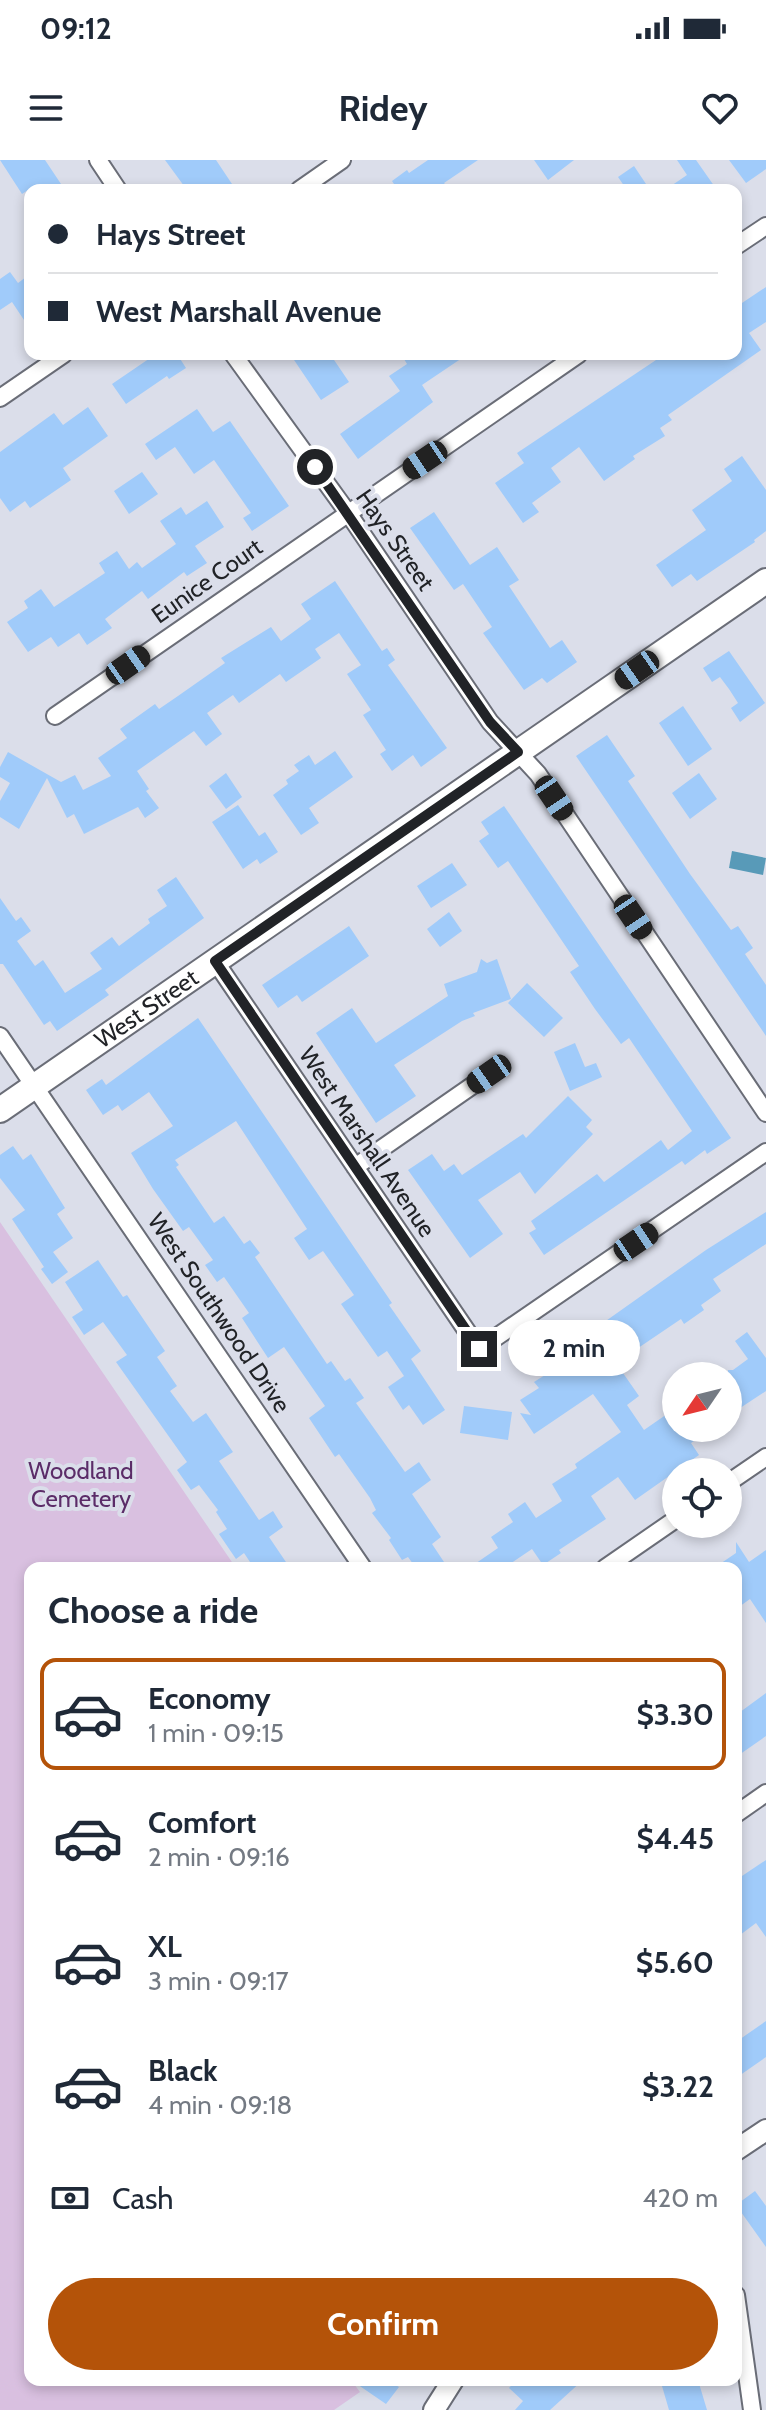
<!DOCTYPE html>
<meta charset="utf-8">
<style>
:root{--surface:#fff;--page:#f2f2f3;--text:#1f2937;--muted:#747a83;--line:#e0e1e3;--accent:#b45309}
body{margin:0;font-family:Cabin,sans-serif;background:var(--page);color:var(--text);height:100vh;display:flex;flex-direction:column;font-size:30px;white-space:nowrap}
*{box-sizing:border-box;margin:0}
p{font-size:26px;color:var(--muted)}
.icon{flex:none;width:44px;height:44px;fill:none;stroke:currentColor;stroke-width:2;stroke-linecap:round;stroke-linejoin:round}
.map{position:relative;flex:1;overflow:hidden}
.sheet{position:absolute;left:24px;top:1402px;width:718px;height:824px;display:flex;flex-direction:column;background:var(--surface);border-radius:16px;box-shadow:0 4px 12px #0003}
.sheet>*{flex:none}
.hud{position:absolute;left:24px;top:24px;width:718px;height:176px;border-radius:16px;box-shadow:0 4px 12px #0003;display:grid;align-content:center;height:176px;padding:0 24px;background:var(--surface)}
.needle{width:52px;rotate:235deg}
.buttons{position:absolute;left:662px;top:1202px;display:grid;gap:16px}
.buttons a{display:grid;place-items:center;width:80px;height:80px;border-radius:50%;background:var(--surface);box-shadow:0 4px 12px #0003;font-size:40px}
.end{position:absolute;width:36px;height:36px;margin:-18px;border:10px solid #212327;background:#fff;box-shadow:0 0 0 4px #fff}
.from{border-radius:50%}
.bubble{position:absolute;height:56px;border-radius:28px;background:var(--surface);box-shadow:0 4px 12px #0003;font-size:26px;font-weight:700;line-height:56px;text-align:center}
.car{position:absolute;width:24px;height:48px;margin:-24px -12px;border-radius:10px;box-shadow:0 0 6px 2px #0007;background:linear-gradient(#222 24%,#8ab4d8 0 40%,#222 0 76%,#8ab4d8 0 86%,#222 0)}
.hud b{display:flex;align-items:center;gap:28px;height:76px;font-size:30px}
.hud b+b{border-top:2px solid var(--line)}
.hud i{width:20px;height:20px;background:var(--text)}
ul{padding:0;list-style:none}
li{display:flex;align-items:center;gap:24px;height:112px;margin:0 16px 12px;padding:0 8px;border:4px solid transparent;border-radius:16px}
li div{flex:1}
li b{display:block;font-size:30px}
li em{font-style:normal;font-weight:700}
li.active{border-color:var(--accent)}
li>.icon{width:72px;height:72px;stroke-width:1.5}
h2{padding:0 24px;font-size:36px;line-height:96px}
.pay{display:flex;align-items:center;gap:20px;height:88px;padding:0 24px;font-size:30px}
.pay p{margin-inline-start:auto}
.button{display:flex;gap:16px;margin-top:auto;padding:16px 24px}
.button a{flex:1;height:92px;border-radius:48px;background:var(--accent);color:#fff;font-size:32px;font-weight:700;line-height:92px;text-align:center}
.status{display:flex;justify-content:space-between;align-items:center;height:56px;padding:0 40px;background:var(--surface);direction:ltr}
.status svg{height:22px;fill:currentColor}
header{display:flex;justify-content:space-between;align-items:center;height:104px;padding:0 24px;background:var(--surface);font-size:36px;font-weight:700}
.map>svg:first-child{display:block}
.green{fill:#d9c0e0}
.water{fill:#589ab8}
.building{fill:#a0cbfa}
.lines{fill:none;stroke-linecap:round;stroke-linejoin:round}
.minor-casing{stroke:#6a6d77;stroke-width:20}
.tertiary-casing{stroke:#6a6d77;stroke-width:24}
.secondary-casing{stroke:#6a6d77;stroke-width:28}
.minor{stroke:#fff;stroke-width:16}
.tertiary{stroke:#fff;stroke-width:20}
.secondary{stroke:#fff;stroke-width:24}
.route{stroke:#212327;stroke-width:10}
.labels{text-anchor:middle;stroke-width:8;stroke-linejoin:round;paint-order:stroke}
.street-label{font-size:24px;fill:#212327;stroke:#dbdeea}
.park-label{font-size:24px;fill:#5b2c68;stroke:#dbdeea}
</style>
<div class="status"><b>09:12</b><svg viewBox="0 0 49 12"><path d="M0 12V9h3v3zM5 12V6h3v6zM10 12V3h3v9zM15 12V0h3v12zM26 1h20v11H26zM47 4h2v5h-2z"/></svg></div>
<header><svg class="icon" aria-label="menu" viewBox="0 0 24 24"><path d="M4 6h16M4 12h16M4 18h16"/></svg>Ridey<svg class="icon" aria-label="heart" viewBox="0 0 24 24"><path d="M12 20l-8-8c-3-5 5-10 8-4 3-6 11-1 8 4z"/></svg></header>
<div class="map">
<svg width="766" height="2250" viewBox="0 0 766 2250">
<rect width="100%" height="100%" fill="#dbdeea"/>
<path class="green" d="M0,1062l236,346h-206v812h321l9,12 -26,18h-334z"/>
<path class="water" d="M732,691l34,7 -3,17 -34,-7z"/>
<path class="building" d="M0,0h45l20,30h-37l-6,4z
M165,0h51l20,30h-49z
M428,0h50l-34,23 6,7h-64l8,-6 -2,-3 15,-11 2,3z
M534,0h40l-26,20z
M677,0h19l21,30h-52l22,-15z
M729,0h37v9l-20,14z
M634,6l16,24h-23l-9,-13z
M10,112l8,11 12,-9v55l-18,-27 -12,8v-31z
M766,127v35l-17,11 12,17 -93,65 4,5 -12,8 5,8 -32,20 2,3 -31,22 -25,-34 -28,21 10,14 -29,21 7,9 -16,11 -28,-40 29,-20 -7,-10 148,-99h71v-47z
M156,194h21l9,14 -17,11 -2,-3 -41,28 -14,-20z
M290,194h40l19,28 -28,18z
M401,194h67l-46,31 11,17 -75,57 -18,-25 60,-43 -11,-15 18,-12z
M88,247l20,29 -45,32 8,12 -41,28 -5,-7 -15,11 -10,-14v-46l54,-39 9,12z
M197,249l16,23 17,-11 59,85 -37,25 -9,-13 8,-5 -37,-53 -20,14 -19,-27 -19,13 -11,-16z
M742,296l24,34v41l-12,9 1,2 -58,39 -6,-7 -19,13 -16,-22 50,-35 -14,-20 40,-29 -8,-12z
M142,312l16,22 -29,20 -15,-23z
M207,341l17,26 -29,19 12,17 -20,13 -3,-4 -36,27 -6,-8 -37,28 7,9 -25,17 -8,-12 -21,14 -7,-10 -23,15 -21,-30 21,-14 -4,-7 17,-12 13,18 51,-34 -6,-10 18,-12 12,18 8,-7 5,6 34,-24 -16,-23 21,-14 5,8z
M434,352l36,53 27,-18 22,33 -10,6 41,62 12,-8 15,22 -30,21 -5,-5 -18,12 -41,-57 9,-6 -29,-43 -9,6 -44,-62z
M335,421l47,70 5,-3 8,12 -7,5 59,83 -26,19 -8,-12 -21,16 -12,-17 6,-4 -23,-35 8,-5 -24,-36 14,-9 -22,-32 -24,16 6,9 -35,24 -6,-8 -41,29 -6,-8 -26,18 15,21 -16,12 -12,-15 -57,40 12,18 -3,2 13,17 -14,10 -7,-11 -54,27 -10,-20 -7,4 -20,-40 -28,51 -19,-12v-16l10,-18 -10,-6v-10l8,-15 53,30 14,-7 8,15 28,-14 -13,-18 29,-20 -7,-9 35,-25 4,5 19,-13 47,-33 -4,-5 50,-31 10,14 30,-22 -10,-15z
M729,491l36,52 -25,19 -9,-14 7,-5 -9,-14 -9,-12 -8,5 -9,-14z
M683,546l29,43 -24,17 -29,-43z
M607,575l28,41 -7,5 62,93 41,56 7,-4 15,22 -8,6 21,31v51l-190,-280z
M335,591l18,26 -44,31 10,15 -18,12 -28,-40 15,-11 -2,-4 13,-9 -5,-6 15,-10 6,10z
M226,613l16,24 -16,12 -17,-23z
M699,613l18,26 -27,20 -18,-26z
M238,645l21,31 6,-4 13,20 -18,12 -3,-5 -14,10 -31,-47z
M504,646l227,332 -24,16 -2,-4 -20,15 -3,-4 -138,94 -15,-22 7,-4 -5,-8 66,-47 7,8 57,-42 7,10 24,-19 -63,-93 -8,6 -26,-35 -25,-37 9,-6 -71,-105 -10,7 -19,-27 10,-7 -8,-12z
M452,703l15,22 -36,23 -14,-22z
M176,717l28,41 -99,72 4,5 -52,36 -7,-10 -6,4 -41,-61h-3v-66l16,23 5,-4 10,14 -14,10 18,25 8,-6 22,33 37,-24 -12,-16 22,-16 7,9 31,-23 -2,-4 19,-13 -10,-16z
M449,752l13,19 -22,16 -13,-18z
M349,766l20,30 -67,46 -5,-7 -19,13 -16,-23z
M481,799l6,4 10,-4 14,40 -38,14 2,3 -13,5 -68,44 22,31 -40,27 -60,-90 36,-25 24,35 72,-47 -4,-12 33,-12z
M527,823l36,35 -19,19 -36,-34z
M198,858l194,285 -3,2 32,46 -10,8 34,51 -22,15 -14,-20 -6,5 -15,-23 16,-11 -17,-25 -9,6 -37,-53 13,-9 -31,-44 -14,9 -15,-22 13,-9 -71,-108 -61,39 4,5 -3,2 38,56 10,-7 20,28 6,-4 10,13 -5,4 72,107 4,-3 14,20 5,-3 14,20 -8,5 49,69 14,-10 12,18 -19,14 29,43 -9,7 16,24h-32l-8,-11 -6,3 -13,-20 2,-2 -19,-25 4,-3 -6,-12 -31,-44 -4,3 -26,-39 16,-12 -41,-59 -16,11 -26,-40 7,-5 -25,-36 -7,5 -12,-17 8,-5 -24,-33 -6,4 -30,-42 -22,-36 42,-27 -24,-34 -27,19 -4,-6 -15,10 -17,-25 16,-11 4,6z
M575,883l10,24 11,-4 6,14 -32,14 -16,-39z
M568,936l24,24 -6,7 7,7 -58,60 -15,-22 -42,28 25,34 -33,24 -62,-88 24,-16 12,17 10,-7 8,11 61,-41 3,4z
M13,986l10,14 8,-6 34,54 -8,6 16,24 -20,14 15,20 -16,12 -11,-15 3,-2 -32,-48 13,-9 -25,-32v-23z
M766,1052v32l-53,35 8,12 -20,14 3,5 -20,14 -3,-5 -65,44 23,33 -12,9 17,25 26,-18 6,9v7h36l-21,15 8,12 -64,45 -17,-23 -27,19 15,23 -47,31 2,3 -18,12 -11,-16 -28,19h-35l29,-20 -7,-11 22,-15 -5,-8 17,-12 11,16 26,-17 -10,-17 25,-16 -2,-4 46,-32 -28,-38 -59,40 -14,-21 11,2 -11,-15 19,-12 -5,-6 11,-7 -7,-11 15,-10 2,3 151,-107z
M98,1100l25,37 4,-2 38,56 -8,6 20,29 -7,5 23,31 13,-9 27,39 -14,9 40,59 14,-9 10,16 -14,10 21,31h-36l-10,-15 -8,6 -17,-25 8,-5 -11,-17 2,-2 -19,-25 -8,5 -14,-20 10,-8 -71,-100 11,-7 -24,-33 -19,13 -12,-18 11,-7 -18,-28z
M747,1172l19,26v33l-38,25v-46h5l15,-11 -13,-18z
M464,1246l48,6 -4,28 -48,-7z
M736,1382l13,20 17,-12v73l-16,-24 -14,10v-41h-22l22,-15z
M766,1533v43l-30,21v-42z
M766,1700v77l-10,-14 -20,15v-58z
M766,1861v36l-30,21v-36z
M755,2031l11,15v41l-30,-42z
M351,2220h37l11,7 -13,17z
M516,2220h67l-33,30h-35l8,-9 -14,-13z
M681,2220h17l9,30h-38l-7,-24z"/>
<g class="lines">
<g class="minor-casing">
<path id="minor" d="M98,0l20,30
M299,30l43,-30
M736,86l30,-20
M233,194l115,159 142,209 48,52 228,339
M0,238l64,-44
M55,556l524,-362
M215,801l264,388 287,-197
M0,876l363,532
M355,1007l134,-93
M728,1323l38,-26
M605,1408l71,-49
M736,1654l30,-21
M736,2135l16,115"/>
</g>
<g class="tertiary-casing">
<path id="tertiary" d="M736,1990l30,-20
M434,2250l19,-30"/>
</g>
<g class="secondary-casing">
<g id="secondary">
<path id="s1" d="M0,950l766,-529"/>
</g>
</g>
<use href="#minor" class="minor"/>
<use href="#tertiary" class="tertiary"/>
<use href="#secondary" class="secondary"/>
</g>
<g class="lines">
<path class="route" d="M315,307l175,255 28,30 -303,209 264,388"/>
</g>
<g class="labels">
<g class="street-label">
<text transform="translate(395 380) rotate(55)" y="8">Hays Street</text>
<text transform="translate(207 421) rotate(-35)" y="8">Eunice Court</text>
<text dy="8" stroke="none"><textPath href="#s1" startOffset="178">West Street</textPath></text>
<text transform="translate(367 982) rotate(56)" y="8">West Marshall Avenue</text>
<text transform="translate(219 1153) rotate(56)" y="8">West Southwood Drive</text>
</g>
<g class="park-label">
<text x="81" y="1319">Woodland<tspan x="81" dy="28">Cemetery</tspan></text>
</g>
</g>
</svg>
<div class="buttons">
<a><svg class="needle" viewBox="-14 -14 28 28"><path d="M0-13l5 13h-10z" fill="#e53935"/><path d="M0 13l5-13h-10z" fill="#747a83"/></svg></a>
<a><svg class="icon" aria-label="locate" viewBox="0 0 24 24"><circle cx="12" cy="12" r="6"/><path d="M12 2v4M12 18v4M2 12h4M18 12h4"/></svg></a>
</div>
<i class="end from" style="left:315px;top:307px"></i>
<i class="end" style="left:479px;top:1189px"></i>
<div class="bubble" style="left:508px;top:1160px;width:132px">2 min</div>
<i class="car" style="left:425px;top:300px;rotate:236deg"></i>
<i class="car" style="left:128px;top:505px;rotate:55deg"></i>
<i class="car" style="left:637px;top:510px;rotate:235deg"></i>
<i class="car" style="left:554px;top:638px;rotate:146deg"></i>
<i class="car" style="left:633px;top:757px;rotate:146deg"></i>
<i class="car" style="left:489px;top:914px;rotate:235deg"></i>
<i class="car" style="left:636px;top:1082px;rotate:56deg"></i>
<div class="hud">
<b><i class="from"></i>Hays Street</b>
<b><i></i>West Marshall Avenue</b>
</div>
<section class="sheet">
<h2>Choose a ride</h2>
<ul>
<li class="active"><svg class="icon" aria-label="car" viewBox="0 0 24 24"><path d="M5 17H2v-5l4-1 3-4h7l3 4 3 1v5h-3M9 17h6M6 11h13"/><circle cx="7" cy="17" r="2"/><circle cx="17" cy="17" r="2"/></svg><div><b>Economy</b><p>1 min · 09:15</p></div><em>$3.30</em></li>
<li><svg class="icon" aria-label="car" viewBox="0 0 24 24"><path d="M5 17H2v-5l4-1 3-4h7l3 4 3 1v5h-3M9 17h6M6 11h13"/><circle cx="7" cy="17" r="2"/><circle cx="17" cy="17" r="2"/></svg><div><b>Comfort</b><p>2 min · 09:16</p></div><em>$4.45</em></li>
<li><svg class="icon" aria-label="car" viewBox="0 0 24 24"><path d="M5 17H2v-5l4-1 3-4h7l3 4 3 1v5h-3M9 17h6M6 11h13"/><circle cx="7" cy="17" r="2"/><circle cx="17" cy="17" r="2"/></svg><div><b>XL</b><p>3 min · 09:17</p></div><em>$5.60</em></li>
<li><svg class="icon" aria-label="car" viewBox="0 0 24 24"><path d="M5 17H2v-5l4-1 3-4h7l3 4 3 1v5h-3M9 17h6M6 11h13"/><circle cx="7" cy="17" r="2"/><circle cx="17" cy="17" r="2"/></svg><div><b>Black</b><p>4 min · 09:18</p></div><em>$3.22</em></li>
</ul>
<div class="pay"><svg class="icon" aria-label="cash" viewBox="0 0 24 24"><path d="M3 7h18v10H3z"/><circle cx="12" cy="12" r="2"/></svg>Cash<p>420 m</p></div>
<div class="button"><a>Confirm</a></div>
</section>
</div>
